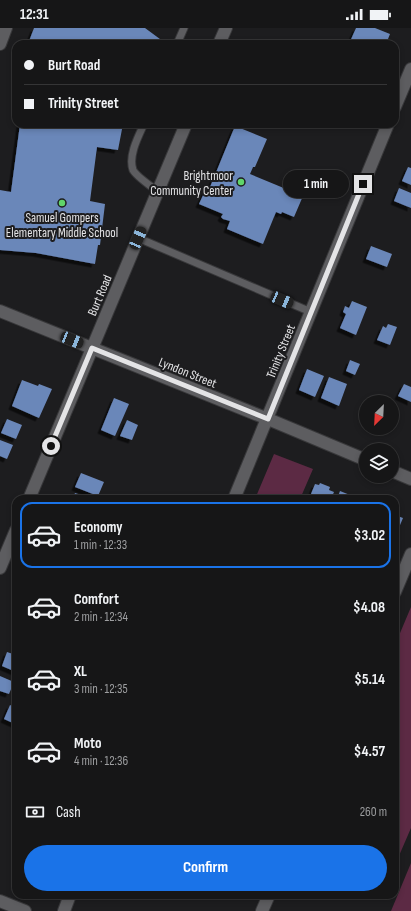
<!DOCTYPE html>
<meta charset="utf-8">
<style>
:root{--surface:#161617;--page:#1f1f20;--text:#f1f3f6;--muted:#9e9fa1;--line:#353536;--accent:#1a73e8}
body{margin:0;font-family:"Sofia Sans Condensed",sans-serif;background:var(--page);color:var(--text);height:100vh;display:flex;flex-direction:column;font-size:15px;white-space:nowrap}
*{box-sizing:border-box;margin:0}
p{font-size:13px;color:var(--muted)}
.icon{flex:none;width:22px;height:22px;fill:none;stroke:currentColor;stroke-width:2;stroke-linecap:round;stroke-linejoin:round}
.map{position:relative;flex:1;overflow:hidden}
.details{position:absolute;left:12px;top:467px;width:387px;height:404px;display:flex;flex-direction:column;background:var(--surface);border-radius:12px;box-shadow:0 2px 6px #0003,0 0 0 1px var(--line)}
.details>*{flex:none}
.guide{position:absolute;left:12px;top:12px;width:387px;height:88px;border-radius:12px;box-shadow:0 2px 6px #0003,0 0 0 1px var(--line);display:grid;align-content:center;height:88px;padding:0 12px;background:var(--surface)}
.needle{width:26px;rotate:204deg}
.controls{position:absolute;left:359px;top:367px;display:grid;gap:8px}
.controls a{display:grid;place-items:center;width:40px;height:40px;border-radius:50%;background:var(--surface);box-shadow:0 2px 6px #0003,0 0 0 1px var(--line);font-size:20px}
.end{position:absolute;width:18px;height:18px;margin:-9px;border:5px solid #e4e4e6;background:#111;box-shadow:0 0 0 2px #111}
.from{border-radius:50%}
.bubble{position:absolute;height:28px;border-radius:14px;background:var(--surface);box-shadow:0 2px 6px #0003,0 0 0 1px var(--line);font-size:13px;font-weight:700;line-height:28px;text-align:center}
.car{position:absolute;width:12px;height:24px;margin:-12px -6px;border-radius:5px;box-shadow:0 0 3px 1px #0007;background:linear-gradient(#222 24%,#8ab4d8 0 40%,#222 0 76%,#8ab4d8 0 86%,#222 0)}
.guide b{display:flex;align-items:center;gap:14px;height:38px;font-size:15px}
.guide b+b{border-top:1px solid var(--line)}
.guide i{width:10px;height:10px;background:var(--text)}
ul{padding:7px 0 0;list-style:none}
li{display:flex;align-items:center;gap:12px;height:66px;margin:0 8px 6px;padding:0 4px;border:2px solid transparent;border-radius:12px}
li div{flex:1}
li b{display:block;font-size:15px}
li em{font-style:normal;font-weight:700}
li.selected{border-color:var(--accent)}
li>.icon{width:36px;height:36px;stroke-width:1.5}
.pay{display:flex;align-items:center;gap:10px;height:44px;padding:0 12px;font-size:15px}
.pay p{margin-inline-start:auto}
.cta{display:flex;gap:8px;margin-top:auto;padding:8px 12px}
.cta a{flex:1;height:46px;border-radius:24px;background:var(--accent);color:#fff;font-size:16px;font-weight:700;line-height:46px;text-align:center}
.status{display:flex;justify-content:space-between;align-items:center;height:28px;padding:0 20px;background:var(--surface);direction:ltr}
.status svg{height:11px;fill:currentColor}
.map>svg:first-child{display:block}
.green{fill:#5c2a44}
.building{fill:#6b87b9;filter:url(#shadow)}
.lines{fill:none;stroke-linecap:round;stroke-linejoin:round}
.lane-casing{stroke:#38383a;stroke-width:9}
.street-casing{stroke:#38383a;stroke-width:14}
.secondary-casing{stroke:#38383a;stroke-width:14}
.lane{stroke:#5d5d60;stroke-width:7}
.street{stroke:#5d5d60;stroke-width:12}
.secondary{stroke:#5d5d60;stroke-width:12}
.route{stroke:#e4e4e6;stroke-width:5}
.poi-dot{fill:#60d56a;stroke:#1d1d1f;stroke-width:1.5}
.labels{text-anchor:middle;stroke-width:4;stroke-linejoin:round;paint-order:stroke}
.poi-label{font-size:13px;fill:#e4e4e6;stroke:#1d1d1f;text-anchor:end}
.street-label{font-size:13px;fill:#e4e4e6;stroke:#1d1d1f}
</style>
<div class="status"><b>12:31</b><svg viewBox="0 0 49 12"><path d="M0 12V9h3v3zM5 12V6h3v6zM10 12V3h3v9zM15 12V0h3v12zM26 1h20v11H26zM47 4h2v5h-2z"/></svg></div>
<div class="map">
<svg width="411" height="883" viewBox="0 0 411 883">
<defs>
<filter id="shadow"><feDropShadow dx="-3.5" dy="3.5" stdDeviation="0" flood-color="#0009"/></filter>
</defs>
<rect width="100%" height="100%" fill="#1d1d1f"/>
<path class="green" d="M274,426l39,15 -13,30h-45z
M411,579v221l-16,37v-220z
M411,835v48h-20z"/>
<path class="building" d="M34,0h111l19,14 -2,2h-134z
M356,0h19l15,6 -4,10h-37z
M20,96h103l-5,26 -21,-3 -7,54 15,3 -5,41h-2l-3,19 -59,-11 -36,-3v-60l11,2z
M235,98l32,13 -12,28h-2l-3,7 53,22 -9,21 -12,-5 -1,2 -5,-2 -13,32 -36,-15 3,-8 -7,-2 -2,-2 2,-3 -24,-10 6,-13 3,1z
M408,139l3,1v17l-9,-4z
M399,160l12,5v15l-17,-7z
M371,218l21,8 -5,13 -21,-8z
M352,273l15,6 -11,28 -16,-7 6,-14 -3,-2 2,-6 4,2z
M388,296l9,3 -7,18 -13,-5 6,-14 3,2z
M350,332l10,4 -5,11 -9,-4z
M307,341l17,7 -9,21 -16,-7z
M329,349l18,7 -8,22 -18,-8z
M22,352l16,6 1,-2 13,5 -13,29 -27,-12z
M404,356l7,3v15l-13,-6z
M376,369l12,5h-14z
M114,370l15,6 -14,32 -14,-6z
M7,391l15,6 -6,14 -15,-6z
M127,392l11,5 -6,15 -12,-4z
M0,412l13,5 -6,14 -7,-3z
M81,445l23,9 -6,14 -23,-9z
M320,455l10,4 -1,3 5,2 -3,7h-22l6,-15 4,1z
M340,463l20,8h-23z
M75,465l9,3 -1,3h-16l1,-4 5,3z
M395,487l8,3 -8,19z
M7,624l9,3v17l-14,-6z
M0,648l14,6 -5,12 -9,-3z
M10,677l6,3 -1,16 -11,-5z"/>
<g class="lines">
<g class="lane-casing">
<path id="lane" d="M177,16l7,-16
M144,96c-6,13 -16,32 -11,46 3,6 19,17 24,21
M138,210l173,74"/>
</g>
<g class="street-casing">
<path id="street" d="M0,16l6,-16
M395,79l16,-38
M0,283l268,108 98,41
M392,443l19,8
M234,471l154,-375
M395,564l16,-38
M0,873l25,10
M64,883l6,-16
M262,883l7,-16"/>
</g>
<g class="secondary-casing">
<path id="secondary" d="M219,16l7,-16
M29,471l157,-375
M0,540l16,-38"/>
</g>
<use href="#lane" class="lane"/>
<use href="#street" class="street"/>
<use href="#secondary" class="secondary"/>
</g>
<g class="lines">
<path class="route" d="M51,418l41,-98 176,71 95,-235"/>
</g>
<g class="poi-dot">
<circle cx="241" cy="154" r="4"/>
<circle cx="62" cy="175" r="4"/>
</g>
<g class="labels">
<g class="poi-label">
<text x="233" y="152">Brightmoor<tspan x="233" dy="15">Community Center</tspan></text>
<text x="62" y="194" text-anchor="middle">Samuel Gompers<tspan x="62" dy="15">Elementary Middle School</tspan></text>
</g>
<g class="street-label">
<text transform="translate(99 267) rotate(-67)" y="5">Burt Road</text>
<text transform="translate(280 323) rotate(-68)" y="5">Trinity Street</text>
<text transform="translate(188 344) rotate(22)" y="5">Lyndon Street</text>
</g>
</g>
</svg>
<div class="controls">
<a><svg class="needle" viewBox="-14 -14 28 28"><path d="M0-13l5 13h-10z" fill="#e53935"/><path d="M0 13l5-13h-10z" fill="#9e9fa1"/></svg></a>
<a><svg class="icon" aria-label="layers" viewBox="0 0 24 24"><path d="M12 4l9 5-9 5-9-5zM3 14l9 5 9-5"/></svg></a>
</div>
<i class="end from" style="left:51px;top:418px"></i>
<i class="end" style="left:363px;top:156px"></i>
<div class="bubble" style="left:283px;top:142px;width:66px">1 min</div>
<i class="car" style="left:138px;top:210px;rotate:23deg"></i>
<i class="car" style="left:282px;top:272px;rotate:113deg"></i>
<i class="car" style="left:72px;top:312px;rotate:112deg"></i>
<div class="guide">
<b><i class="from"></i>Burt Road</b>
<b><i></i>Trinity Street</b>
</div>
<section class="details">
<ul>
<li class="selected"><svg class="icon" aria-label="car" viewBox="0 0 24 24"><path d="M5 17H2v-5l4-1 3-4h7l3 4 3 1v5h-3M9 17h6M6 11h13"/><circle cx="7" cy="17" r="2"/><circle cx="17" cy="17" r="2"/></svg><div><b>Economy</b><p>1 min · 12:33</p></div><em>$3.02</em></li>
<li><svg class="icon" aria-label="car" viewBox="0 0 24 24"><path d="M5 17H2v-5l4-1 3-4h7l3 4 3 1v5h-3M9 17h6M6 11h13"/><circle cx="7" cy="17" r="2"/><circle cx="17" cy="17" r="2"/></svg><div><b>Comfort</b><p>2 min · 12:34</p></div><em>$4.08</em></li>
<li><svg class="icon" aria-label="car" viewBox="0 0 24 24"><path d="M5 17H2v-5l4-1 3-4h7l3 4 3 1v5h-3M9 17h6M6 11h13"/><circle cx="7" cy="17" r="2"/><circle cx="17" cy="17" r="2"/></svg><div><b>XL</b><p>3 min · 12:35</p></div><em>$5.14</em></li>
<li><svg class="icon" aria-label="car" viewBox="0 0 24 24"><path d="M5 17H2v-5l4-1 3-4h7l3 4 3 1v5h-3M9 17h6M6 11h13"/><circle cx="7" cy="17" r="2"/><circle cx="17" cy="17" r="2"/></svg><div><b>Moto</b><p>4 min · 12:36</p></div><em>$4.57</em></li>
</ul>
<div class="pay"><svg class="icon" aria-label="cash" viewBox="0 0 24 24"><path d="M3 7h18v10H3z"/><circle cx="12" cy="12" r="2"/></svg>Cash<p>260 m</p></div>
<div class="cta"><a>Confirm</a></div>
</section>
</div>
